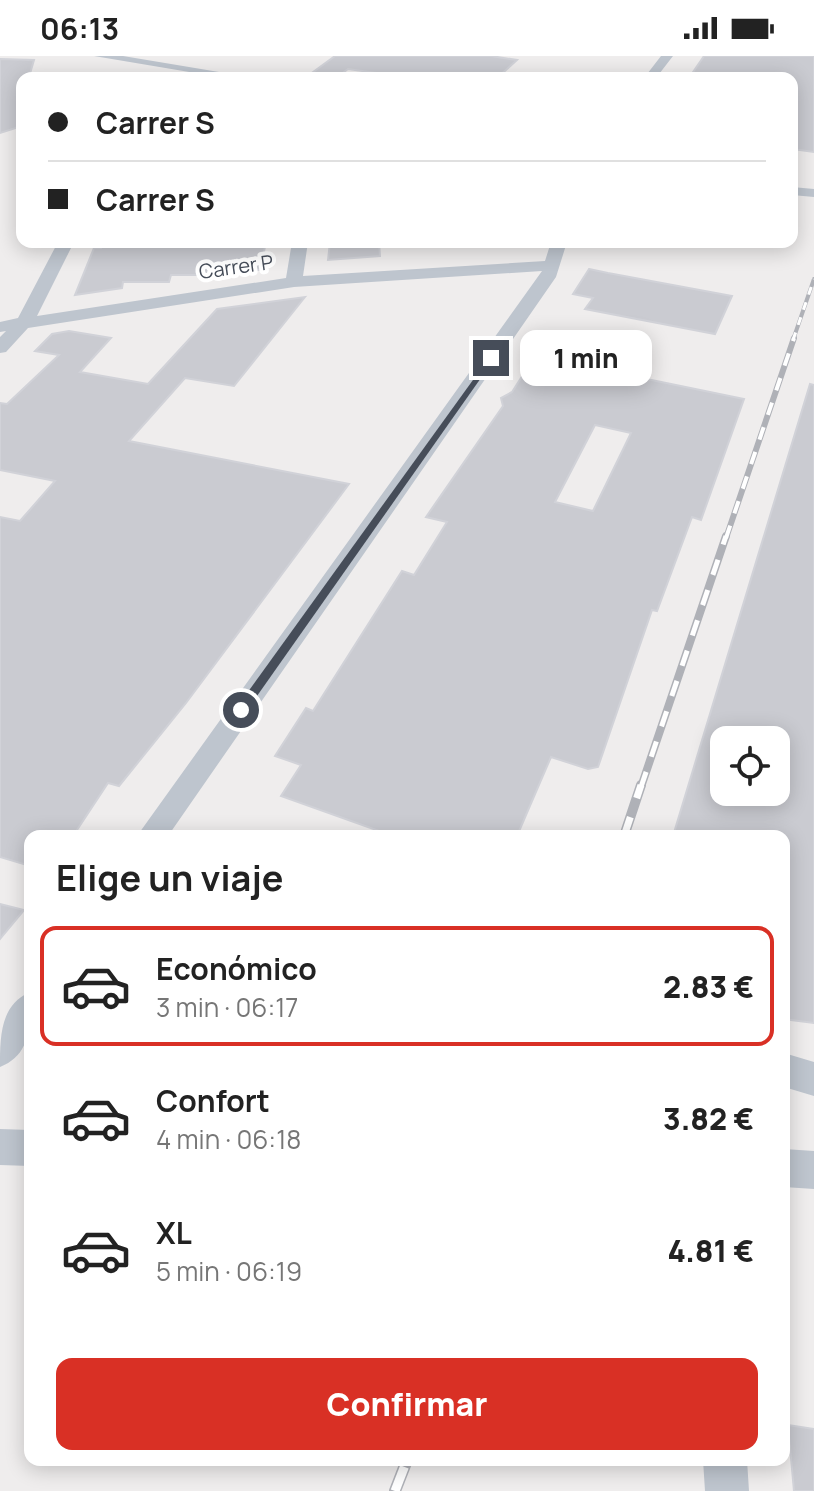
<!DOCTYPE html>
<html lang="es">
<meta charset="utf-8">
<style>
:root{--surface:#fff;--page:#f6f6f6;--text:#222;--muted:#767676;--line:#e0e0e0;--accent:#d93025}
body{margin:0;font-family:Manrope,sans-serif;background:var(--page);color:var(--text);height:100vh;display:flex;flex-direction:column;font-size:30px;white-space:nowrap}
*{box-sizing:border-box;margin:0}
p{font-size:26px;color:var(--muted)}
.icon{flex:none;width:44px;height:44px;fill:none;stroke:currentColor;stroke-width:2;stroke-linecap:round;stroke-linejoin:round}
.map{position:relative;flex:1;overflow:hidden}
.side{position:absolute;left:24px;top:774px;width:766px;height:636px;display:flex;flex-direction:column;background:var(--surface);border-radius:16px;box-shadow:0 4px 20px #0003}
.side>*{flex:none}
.guide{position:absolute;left:16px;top:16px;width:782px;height:176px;border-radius:16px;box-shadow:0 4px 20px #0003;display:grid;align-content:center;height:176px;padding:0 32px;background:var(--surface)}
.fabs{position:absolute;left:710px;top:670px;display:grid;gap:16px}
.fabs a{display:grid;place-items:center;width:80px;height:80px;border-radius:16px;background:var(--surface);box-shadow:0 4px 20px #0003;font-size:40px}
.end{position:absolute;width:36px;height:36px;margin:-18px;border:10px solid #464d59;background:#fff;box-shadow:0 0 0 4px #fff}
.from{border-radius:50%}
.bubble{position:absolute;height:56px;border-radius:16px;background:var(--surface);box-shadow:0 4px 20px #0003;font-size:26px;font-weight:800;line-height:56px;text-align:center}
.guide b{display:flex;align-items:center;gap:28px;height:76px;font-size:30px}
.guide b+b{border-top:2px solid var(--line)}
.guide i{width:20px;height:20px;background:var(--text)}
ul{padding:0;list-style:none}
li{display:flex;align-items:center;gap:24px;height:120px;margin:0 16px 12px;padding:0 16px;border:4px solid transparent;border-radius:16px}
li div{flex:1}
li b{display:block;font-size:30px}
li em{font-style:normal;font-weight:800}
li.selected{border-color:var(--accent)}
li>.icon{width:72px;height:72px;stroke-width:1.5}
h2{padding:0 32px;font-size:36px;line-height:96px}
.cta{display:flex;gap:16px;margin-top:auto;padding:16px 32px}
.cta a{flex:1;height:92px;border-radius:16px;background:var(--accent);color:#fff;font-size:32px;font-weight:800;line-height:92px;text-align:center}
.status{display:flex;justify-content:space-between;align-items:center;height:56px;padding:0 40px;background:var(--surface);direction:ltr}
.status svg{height:22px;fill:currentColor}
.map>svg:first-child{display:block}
.building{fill:#cacbd1;stroke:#d1d2d8;stroke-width:2;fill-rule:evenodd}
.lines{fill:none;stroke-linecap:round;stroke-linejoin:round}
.street{fill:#bec5ce;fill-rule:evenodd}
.rail-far4-casing{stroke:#afb1b7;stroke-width:4}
.rail-far3-casing{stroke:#afb1b7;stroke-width:6}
.rail-far2-casing{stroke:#afb1b7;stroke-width:8}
.rail-far1-casing{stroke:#afb1b7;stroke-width:10}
.rail-casing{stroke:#afb1b7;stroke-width:12}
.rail-far4{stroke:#fff;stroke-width:3;stroke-dasharray:8;stroke-linecap:butt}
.rail-far3{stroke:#fff;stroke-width:4;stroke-dasharray:13;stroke-linecap:butt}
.rail-far2{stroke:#fff;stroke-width:5;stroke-dasharray:16;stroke-linecap:butt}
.rail-far1{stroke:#fff;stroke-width:7;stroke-dasharray:20;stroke-linecap:butt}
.rail{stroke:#fff;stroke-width:9;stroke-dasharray:26;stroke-linecap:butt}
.route{fill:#464d59}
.labels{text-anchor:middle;stroke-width:8;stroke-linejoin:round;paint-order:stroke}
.far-street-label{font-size:20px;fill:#464d59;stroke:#fff}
</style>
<div class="status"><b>06:13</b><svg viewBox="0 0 49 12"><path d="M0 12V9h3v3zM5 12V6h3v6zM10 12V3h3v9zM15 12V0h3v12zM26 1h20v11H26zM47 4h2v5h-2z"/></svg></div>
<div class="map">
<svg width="814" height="1435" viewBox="0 0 814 1435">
<rect width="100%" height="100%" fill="#efeded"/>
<path class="building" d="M335,0h156l26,4 -20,18h-85l-64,-9 -12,9 -27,-3z
M704,0h110v96l-22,-3v-71h-103z
M0,3l34,1 -5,17h-7v42l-6,9 -16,5z
M105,186h161l-6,28 -44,-1 -2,6h-43l-2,7h-46l-1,6 -47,7 19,-47h7z
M330,186h49l1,14 -52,4z
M589,213l19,4 124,23 -17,38 -130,-25 8,-11 -20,-4z
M305,241l-71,89 -49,-8 -56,63 220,43 -163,219 -67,83 -11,-3 -35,53h-43v30l-30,-9v-340l20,4 35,-40 -55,-11v-67l7,1 52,-49 -24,-4 17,-17 17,-3 42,7 -31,34 68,12 69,-75z
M535,300l209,43 -43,121 -9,-3 -35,94 -5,-1 -54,157 -10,2 -37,-12 -34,79h-124l-112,-40 20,-31 -26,-9 31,-48 7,3 89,-140 12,4 33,-53 -21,-5 77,-111 -2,-8 11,-6zM595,369l36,8 -38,78 -38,-9z
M810,328l4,1v638l-30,-4v-183h-111zM724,684h52v52h-52z
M0,848l24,6 -24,29z
M788,1369l26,4v62h-20z"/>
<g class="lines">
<path class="street" d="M94,0h29l132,22h-30z
M661,0h12l-17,22h-12z
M792,131l22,2v8l-22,-2z
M58,186h16l-37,74 249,-38 6,-36h16l-5,34 242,-15 6,-19h16l-11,35 -388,559h-31l405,-565 -248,16 -266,41 -22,24 -6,1v-16l6,-6 -6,1v-10l18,-4z
M30,936c0,30 3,62 -30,75 0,-30 0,-62 30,-75z
M784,997l30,9v34l-30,-9z
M0,1073l30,1v36l-30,-1z
M784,1093l30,2v38l-30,-2z
M703,1404h44l2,31h-44z"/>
<g class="rail-far4-casing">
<path id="rail-far4" d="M793,284l21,-61"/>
</g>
<g class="rail-far3-casing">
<path id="rail-far3" d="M726,482l68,-200"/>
</g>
<g class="rail-far2-casing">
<path id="rail-far2" d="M641,731l85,-251"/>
</g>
<g class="rail-far1-casing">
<path id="rail-far1" d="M624,780l17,-51"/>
</g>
<g class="rail-casing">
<path id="rail" d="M395,1435l12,-31"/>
</g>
<use href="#rail-far4" class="rail-far4"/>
<use href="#rail-far3" class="rail-far3"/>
<use href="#rail-far2" class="rail-far2"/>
<use href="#rail-far1" class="rail-far1"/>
<use href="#rail" class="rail"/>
</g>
<path class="route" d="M491,299l4,3 -250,355h-8v-6z"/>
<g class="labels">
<g class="far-street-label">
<text transform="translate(236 211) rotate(-8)" y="7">Carrer P</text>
</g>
</g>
</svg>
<div class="fabs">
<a><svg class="icon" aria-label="locate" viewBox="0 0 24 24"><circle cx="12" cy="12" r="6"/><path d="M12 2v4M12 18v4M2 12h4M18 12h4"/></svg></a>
</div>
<i class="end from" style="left:241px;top:654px"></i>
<i class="end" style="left:491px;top:302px"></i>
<div class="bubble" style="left:520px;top:274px;width:132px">1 min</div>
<div class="guide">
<b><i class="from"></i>Carrer S</b>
<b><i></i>Carrer S</b>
</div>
<section class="side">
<h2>Elige un viaje</h2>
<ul>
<li class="selected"><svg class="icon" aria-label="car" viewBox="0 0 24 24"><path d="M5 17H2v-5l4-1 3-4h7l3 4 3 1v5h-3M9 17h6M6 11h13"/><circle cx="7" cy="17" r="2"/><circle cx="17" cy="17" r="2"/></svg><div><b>Económico</b><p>3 min · 06:17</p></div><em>2.83 €</em></li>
<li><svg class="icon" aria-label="car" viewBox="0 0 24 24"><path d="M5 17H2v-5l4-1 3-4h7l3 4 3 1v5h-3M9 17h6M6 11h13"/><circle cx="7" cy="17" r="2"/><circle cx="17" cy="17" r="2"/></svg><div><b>Confort</b><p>4 min · 06:18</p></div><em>3.82 €</em></li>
<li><svg class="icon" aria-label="car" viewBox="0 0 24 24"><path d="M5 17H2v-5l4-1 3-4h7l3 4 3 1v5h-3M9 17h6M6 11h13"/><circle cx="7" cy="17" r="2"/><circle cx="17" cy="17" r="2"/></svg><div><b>XL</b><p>5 min · 06:19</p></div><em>4.81 €</em></li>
</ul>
<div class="cta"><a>Confirmar</a></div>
</section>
</div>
